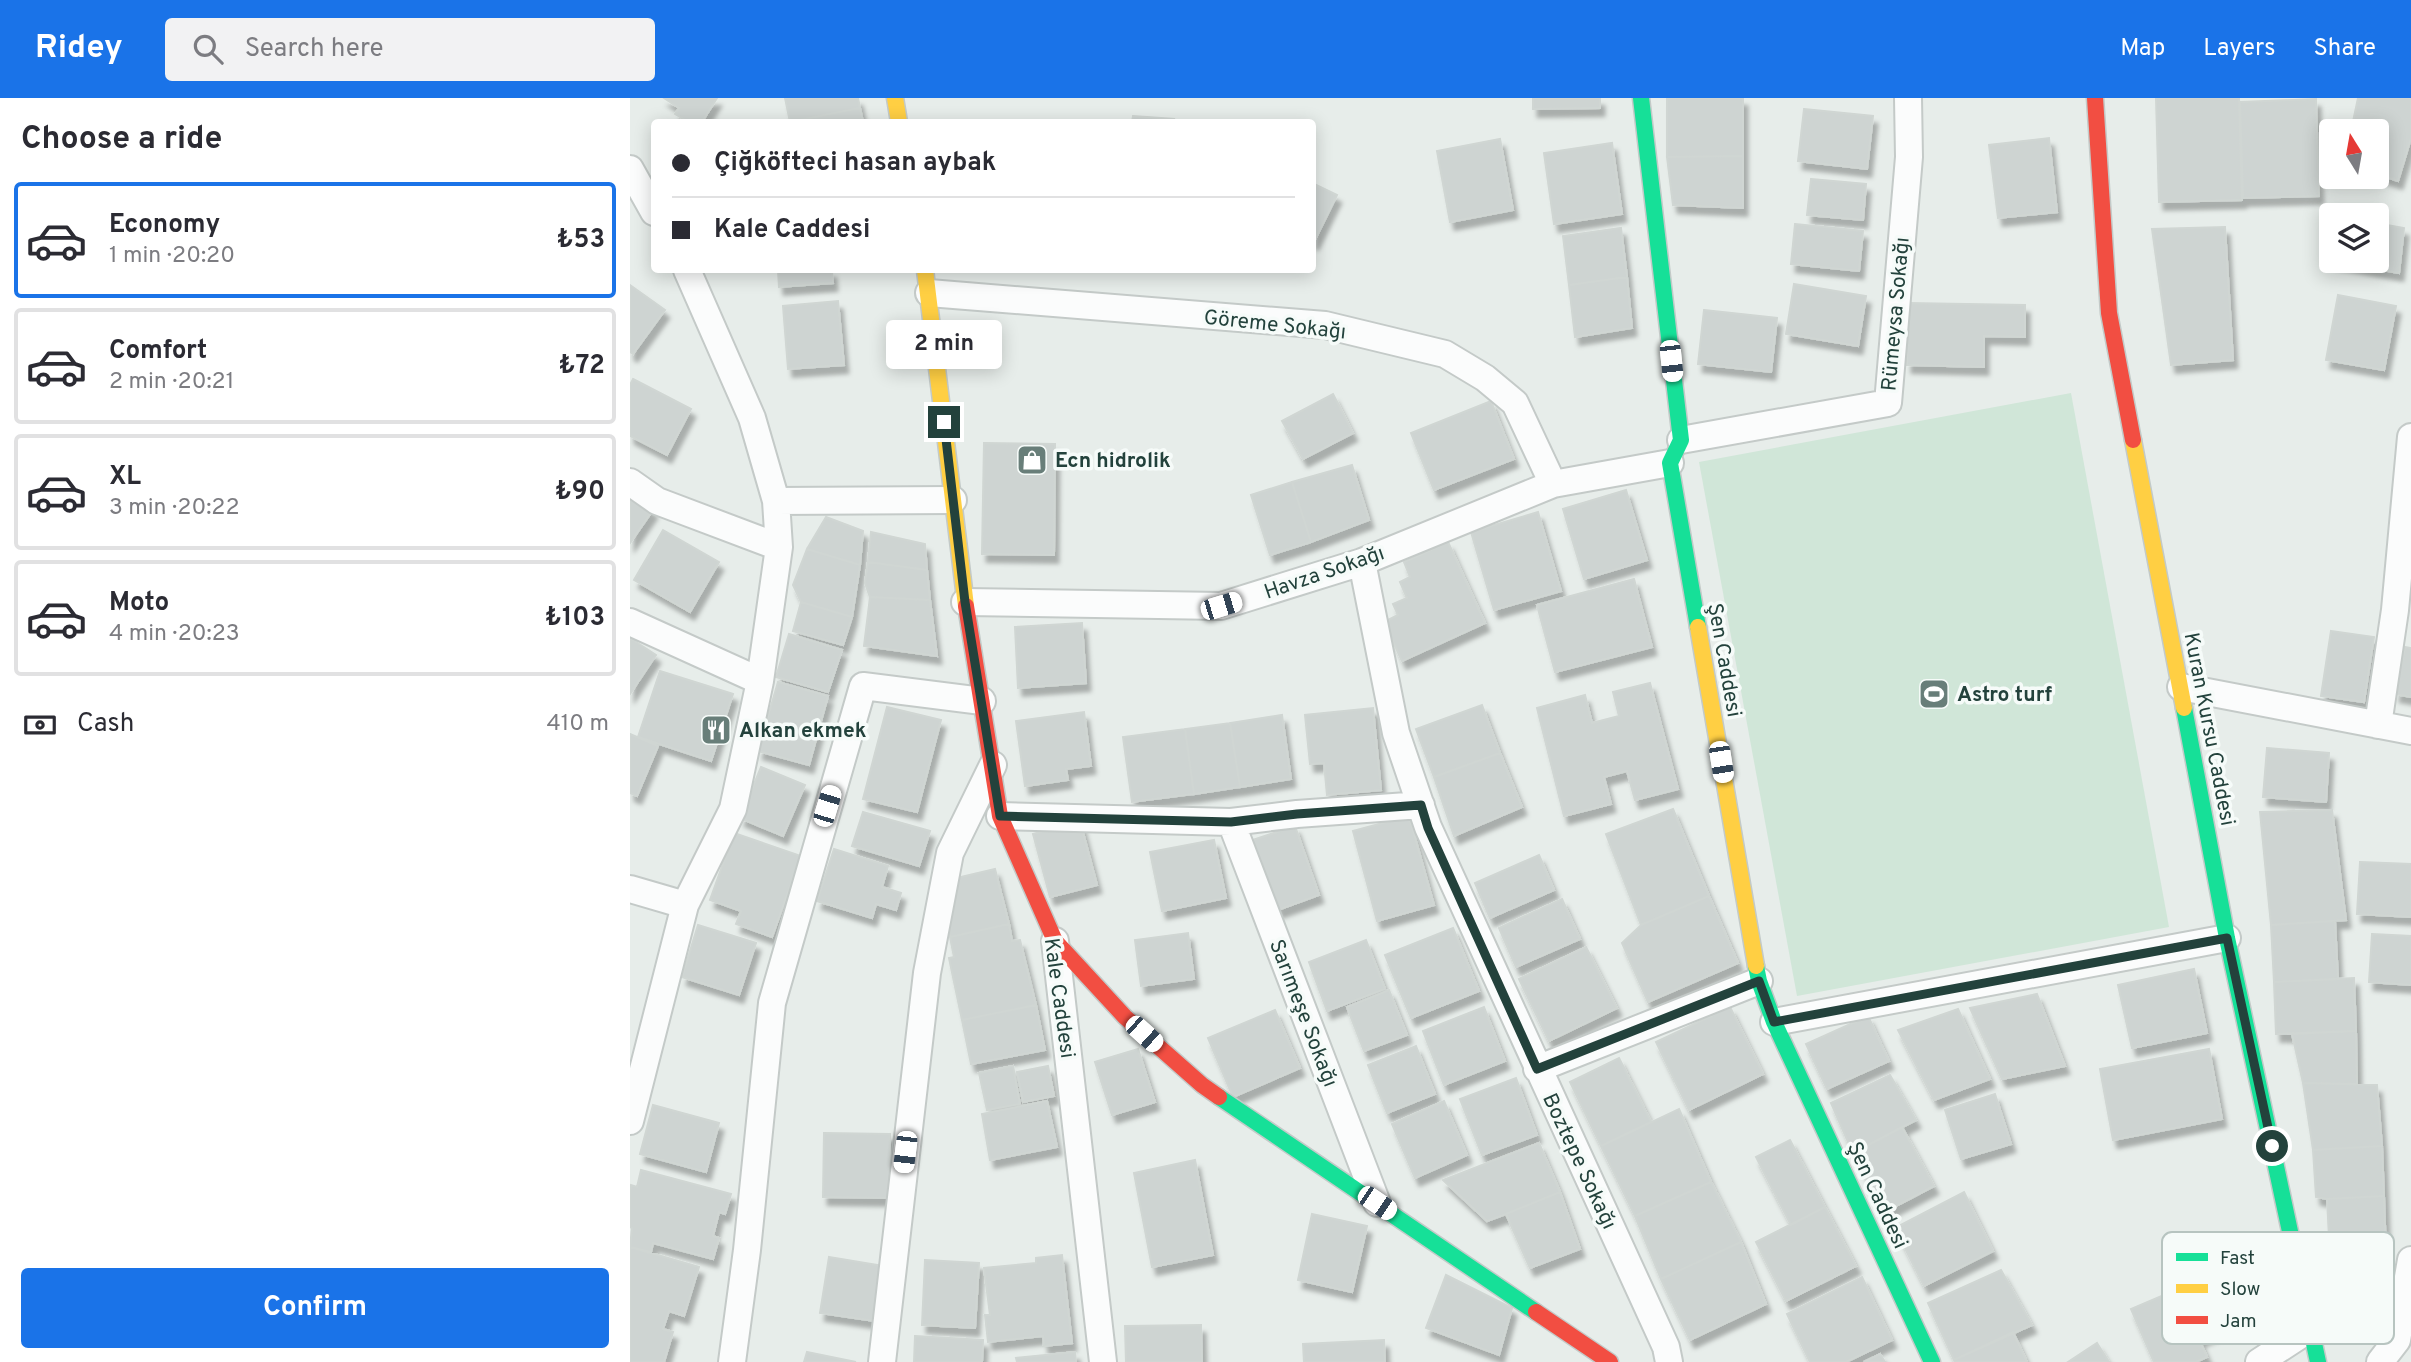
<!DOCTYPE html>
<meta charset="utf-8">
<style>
:root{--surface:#fff;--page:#f2f2f3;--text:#2b2b33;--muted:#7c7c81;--line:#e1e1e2;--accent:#1a73e8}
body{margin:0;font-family:Overpass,sans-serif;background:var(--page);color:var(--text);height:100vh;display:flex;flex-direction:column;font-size:26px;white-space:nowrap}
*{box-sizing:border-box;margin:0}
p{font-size:23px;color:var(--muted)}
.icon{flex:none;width:38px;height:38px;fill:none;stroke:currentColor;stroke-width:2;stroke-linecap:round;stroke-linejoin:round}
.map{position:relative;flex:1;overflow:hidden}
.details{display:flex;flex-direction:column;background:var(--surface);width:630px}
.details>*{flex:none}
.top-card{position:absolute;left:21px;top:21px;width:665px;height:154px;border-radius:7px;box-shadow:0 4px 18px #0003;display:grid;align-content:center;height:154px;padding:0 21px;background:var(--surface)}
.needle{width:46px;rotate:349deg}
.tools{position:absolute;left:1689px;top:21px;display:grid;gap:14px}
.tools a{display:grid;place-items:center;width:70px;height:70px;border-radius:7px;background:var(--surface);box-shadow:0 4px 18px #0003;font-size:35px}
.end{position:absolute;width:32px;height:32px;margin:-16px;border:9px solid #23423c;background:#fff;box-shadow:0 0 0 4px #fff}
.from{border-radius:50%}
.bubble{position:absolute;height:49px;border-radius:7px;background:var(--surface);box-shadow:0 4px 18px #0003;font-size:23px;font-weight:700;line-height:49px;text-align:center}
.car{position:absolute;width:21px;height:42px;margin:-21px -10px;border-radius:9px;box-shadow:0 0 5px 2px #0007;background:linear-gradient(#fff 24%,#345 0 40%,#fff 0 76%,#345 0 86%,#fff 0)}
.top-card b{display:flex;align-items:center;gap:24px;height:66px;font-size:26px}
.top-card b+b{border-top:2px solid var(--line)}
.top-card i{width:18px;height:18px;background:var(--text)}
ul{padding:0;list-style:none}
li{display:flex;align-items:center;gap:21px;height:116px;margin:0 14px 10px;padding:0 7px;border:4px solid var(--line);border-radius:7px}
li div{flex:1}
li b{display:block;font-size:26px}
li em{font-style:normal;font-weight:700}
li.selected{border-color:var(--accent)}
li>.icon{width:63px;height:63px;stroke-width:1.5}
h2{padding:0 21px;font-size:32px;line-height:84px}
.pay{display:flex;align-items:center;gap:18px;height:77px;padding:0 21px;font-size:26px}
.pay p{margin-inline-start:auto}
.primary-button{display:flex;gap:14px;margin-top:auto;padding:14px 21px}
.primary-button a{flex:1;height:80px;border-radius:7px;background:var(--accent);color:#fff;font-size:28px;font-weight:700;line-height:80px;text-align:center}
header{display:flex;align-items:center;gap:42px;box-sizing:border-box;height:98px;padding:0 35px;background:var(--accent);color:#fff}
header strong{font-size:33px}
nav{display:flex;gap:38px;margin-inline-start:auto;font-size:24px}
.search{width:490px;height:63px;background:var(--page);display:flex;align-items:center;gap:18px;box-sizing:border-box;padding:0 24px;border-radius:7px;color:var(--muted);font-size:26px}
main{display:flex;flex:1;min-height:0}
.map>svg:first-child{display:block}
.green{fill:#d0e6d8}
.building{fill:#ced4d2;stroke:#d0d6d3;stroke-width:2;filter:url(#shadow)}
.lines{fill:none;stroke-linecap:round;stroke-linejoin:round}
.street-casing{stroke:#c4cac8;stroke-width:30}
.fast-casing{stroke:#c3cac8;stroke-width:19}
.slow-casing{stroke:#c3cac8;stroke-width:19}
.jam-casing{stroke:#c3cac8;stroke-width:19}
.street{stroke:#fbfcfc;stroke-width:26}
.fast{stroke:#16e098;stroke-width:16}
.slow{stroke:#ffcf43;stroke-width:16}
.jam{stroke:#f24e42;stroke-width:16}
.route{stroke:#23423c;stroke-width:9}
.labels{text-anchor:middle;stroke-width:7;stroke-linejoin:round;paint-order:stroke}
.street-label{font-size:21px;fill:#23423c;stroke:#f6fbf9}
.poi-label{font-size:21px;font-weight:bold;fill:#23423c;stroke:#f6fbf9;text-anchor:start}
.key{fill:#f6fbf9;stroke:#b7c4c0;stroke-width:2}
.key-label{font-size:19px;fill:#23423c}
</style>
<header>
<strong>Ridey</strong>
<div class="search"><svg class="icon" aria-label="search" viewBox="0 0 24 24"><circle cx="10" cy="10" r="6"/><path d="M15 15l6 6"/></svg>Search here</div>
<nav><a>Map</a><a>Layers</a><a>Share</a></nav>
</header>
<main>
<section class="details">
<h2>Choose a ride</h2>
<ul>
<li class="selected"><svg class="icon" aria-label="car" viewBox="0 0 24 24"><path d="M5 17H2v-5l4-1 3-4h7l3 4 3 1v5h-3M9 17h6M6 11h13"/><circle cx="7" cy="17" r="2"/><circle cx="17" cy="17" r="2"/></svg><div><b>Economy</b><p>1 min · 20:20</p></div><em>₺53</em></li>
<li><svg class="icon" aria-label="car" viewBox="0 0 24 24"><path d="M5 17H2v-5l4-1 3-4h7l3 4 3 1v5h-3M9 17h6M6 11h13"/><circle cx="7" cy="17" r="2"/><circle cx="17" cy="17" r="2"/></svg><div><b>Comfort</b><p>2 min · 20:21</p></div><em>₺72</em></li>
<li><svg class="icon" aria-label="car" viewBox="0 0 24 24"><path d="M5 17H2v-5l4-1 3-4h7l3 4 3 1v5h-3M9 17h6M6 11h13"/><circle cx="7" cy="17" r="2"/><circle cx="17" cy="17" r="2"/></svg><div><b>XL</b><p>3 min · 20:22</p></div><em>₺90</em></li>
<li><svg class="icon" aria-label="car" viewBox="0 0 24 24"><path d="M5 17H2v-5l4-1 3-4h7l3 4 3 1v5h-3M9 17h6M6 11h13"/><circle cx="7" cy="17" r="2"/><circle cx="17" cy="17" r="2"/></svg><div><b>Moto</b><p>4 min · 20:23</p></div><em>₺103</em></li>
</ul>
<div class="pay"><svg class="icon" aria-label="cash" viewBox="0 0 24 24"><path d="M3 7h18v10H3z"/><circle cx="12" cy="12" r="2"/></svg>Cash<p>410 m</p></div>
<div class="primary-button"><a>Confirm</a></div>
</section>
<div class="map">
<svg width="1781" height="1264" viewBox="0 0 1781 1264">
<defs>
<filter id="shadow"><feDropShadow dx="4.5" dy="8" stdDeviation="2" flood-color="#0004"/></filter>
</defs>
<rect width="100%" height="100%" fill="#e7edea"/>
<path class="green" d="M1441,295l98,534 -372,69 -98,-534z"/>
<path class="building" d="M34,0h53l-15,24h-13l-14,-8 4,-6z
M155,0h73l2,10 -70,14z
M903,0h67v10l-67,1z
M1037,0h76v58l-76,1z
M1526,0h83l3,102 -83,2z
M1728,0h53v40l-13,43 -22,-7v-43h-25z
M1686,1l3,97 -76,2 -3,-96z
M230,10l3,14h-73z
M1174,11l69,7 -6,53 -69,-8z
M503,18l41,3 -1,3h-41z
M1419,40l8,74 -59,6 -9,-73z
M870,41l13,71 -63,12 -13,-71z
M982,45l10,71 -68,10 -10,-71z
M1113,58v52l-70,-3 -6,-48z
M1181,81l55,5 -3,36 -56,-5z
M682,85l25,12 -23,47 -2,-1z
M1746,125l28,5 -5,45 -67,-12h44z
M1165,126l68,7 -4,40 -68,-7z
M1595,129l8,133 -62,5 -19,-136z
M991,130l6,49 -58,8 -6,-49z
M148,172h54l1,13 -54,4z
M997,179l5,51 -57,9 -6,-52z
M1164,186l72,12 -8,50 -72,-12z
M0,187l35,25 -32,44 -3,-2z
M1708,197l58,11 -12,64 -58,-10z
M208,203l6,64 -56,4 -5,-63z
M1278,205l117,2v32l-41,-1v31l-77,-2z
M1074,212l73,8 -6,54 -73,-8z
M3,281l58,30 -24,46 -37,-19v-51z
M703,296l20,39 -50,26 -21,-38z
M861,303l23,58 -80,31 -23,-57z
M354,345l71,1 -1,111 -72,-1z
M722,367l17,55 -58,22 -19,-60z
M662,384l19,60 -41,13 -19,-60z
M996,392l21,70 -63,19 -21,-70z
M0,396l23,16 -23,33z
M908,414l23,79 -67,19 -23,-78z
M196,419l37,14 -3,34 -53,-16z
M33,432l56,32 -29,50 -56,-32z
M241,434l54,12 2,26 -59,-8z
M818,444l37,81 -83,38 -18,-39 14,-7 -5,-11 14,-6 -7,-16 10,-5 -6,-15z
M177,451l53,16 -8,52 -51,-15 -8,-17z
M238,464l59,8 3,30 -60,-3 -5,-14z
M1004,481l18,68 -97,25 -18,-67z
M240,499l60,3 7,56 -73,-10z
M171,504l51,15 -9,28 -50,-14z
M452,525l4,60 -68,5 -3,-61z
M1701,533l43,6 -10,65 -43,-6z
M159,536l53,16 -14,42 -52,-15z
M0,540l26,17 -26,39z
M1775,549l6,1v49l-16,-3z
M30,573l73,23 -22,67 -73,-24z
M148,584l50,14 -19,69 -51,-14z
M1020,585l28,106 -43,11 -8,-29 -23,6 7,27 -47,12 -27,-108 48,-13 7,28 27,-7 -6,-24z
M852,607l18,48 -66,24 -18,-48z
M257,609l54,13 -24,92 -54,-13z
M743,610l8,82 -54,5 -3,-32 -14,1 -5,-49z
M454,614l7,54 -25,3 2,11 -43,6 -9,-65z
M652,617l9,64 -51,8 -10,-64z
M600,625l10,64 -46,7 -9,-65z
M555,631l9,65 -62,8 -9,-65z
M0,636l28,12 -21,50 -7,-3z
M1637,650l62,5 -3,49 -63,-5z
M870,655l22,54 -68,29 -20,-59z
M131,669l44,18 -22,51 -43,-18z
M1043,711l36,87 -68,29 -35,-91z
M1702,712l14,110 -75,5 -11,-113z
M233,714l67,19 -11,35 -67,-20z
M779,718l25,89 -57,16 -24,-90z
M450,723l17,64 -47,12 -17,-63z
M665,728l24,69 -41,15 -25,-70z
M104,735l67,23 -29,81 -36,-13 5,-13 -31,-11z
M584,742l12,58 -64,13 -12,-59z
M204,751l54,17 -6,21 19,6 -5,17 -20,-6 -4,14 -55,-17z
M909,757l15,35 -64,28 -15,-35z
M1730,764l51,2v53l-54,-3z
M365,771l14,55 -59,13 -8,-30 10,-28z
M1079,798l29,67 -90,39 -26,-59 19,-18z
M932,801l18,40 -64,28 -17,-39z
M1705,823l3,58 -64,3 -3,-57z
M379,826l3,17 8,-1 16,65 -74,15 -13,-62 5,-1 -4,-20z
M68,827l58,18 -17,52 -57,-18z
M823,830l26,63 -68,27 -26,-63z
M558,835l6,46 -53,7 -6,-46z
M1742,836l39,2v49l-42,-3z
M736,842l19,49 -58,22 -18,-49z
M956,849l31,61 -68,33 -30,-62z
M1564,871l13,64 -75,15 -14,-63z
M1724,880l2,53 -80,3 -2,-52z
M759,892l18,45 -43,16 -17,-44z
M1407,896l28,72 -63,13 -32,-71z
M406,907l9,45 -74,14 -9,-44z
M854,909l21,54 -61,24 -21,-54z
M1100,909l33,67 -74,36 -33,-68z
M1328,911l32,70 -56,21 -36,-70z
M645,912l25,58 -67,29 -25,-59z
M1238,918l21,45 -62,28 -21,-45z
M1726,933l1,53 -54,-1 -11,-49z
M786,948l19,48 -48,19 -19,-48z
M508,951l17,53 -43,13 -17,-53z
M1579,951l13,70 -109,21 -13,-71z
M989,960l32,64 -50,24 -31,-64z
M383,968l7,38 -33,6 -8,-37z
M418,968l6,30 -31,6 -6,-30z
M1260,977l26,45 -63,33 -22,-50z
M886,980l21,57 -55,20 -22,-56z
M1673,985l74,2 5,61 -69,4z
M1365,996l16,50 -50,15 -16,-49z
M417,1003l10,46 -67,13 -8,-46z
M814,1003l23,54 -52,23 -23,-54z
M23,1007l66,18 -13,49 -66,-18z
M1049,1011l32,73 -76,34 -34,-70z
M1272,1029l32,59 -49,26 -32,-59z
M194,1035l66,1v64l-67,-1z
M1160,1042l35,67 -34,18 -35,-68z
M909,1045l21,49 -54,22 -19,7 -44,-41z
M1752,1048l2,50 -57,3 -11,-2 -3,-47z
M565,1062l18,95 -61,12 -18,-94z
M11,1072l90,24 -6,20 -6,-2 -6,24 6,2 -6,21 -60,-16 -2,9 -21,-5 2,-19 -2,-1v-37l1,-5 6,2z
M1081,1084l30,60 -80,37 -26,-63z
M930,1094l20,57 -50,19 -24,-54z
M1334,1094l29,59 -69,35 -29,-58z
M1754,1098l2,56 -56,4 -3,-57z
M1195,1109l31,59 -70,35 -30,-59z
M682,1116l55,12 -15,66 -54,-12z
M1111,1144l25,62 -76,36 -29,-61z
M0,1149l69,20 -15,49 -15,-5 -6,18 10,3 -9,30h-34z
M432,1157l10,88 -28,3 -1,-10 -55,6 -3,-27h5l-6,-47 52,-5v-5z
M199,1159l61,10 -8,55 -62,-9z
M295,1162l54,3 -4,65 -53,-3z
M1371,1172l31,55 -78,35 -26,-57z
M816,1177l66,33 -13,47 -73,-27z
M1232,1179l30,63 -46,22h-36l-23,-48z
M1569,1182l22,50 -22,9 8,18 -11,5h-42l-23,-53z
M571,1227l1,37h-76l-1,-36z
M1383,1234l14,30h-72l-1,-2z
M285,1238l68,4 -1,22h-68z
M754,1242l1,22h-81l-1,-18z
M1467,1245l12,19h-41z
M177,1254l49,10h-52z
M445,1254l1,10h-59l-1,-4z
M1250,1256l5,8h-21z"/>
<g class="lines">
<g class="street-casing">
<path id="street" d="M0,71l24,43
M299,195l396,32 120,29 40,24 30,25 38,81
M1051,342l207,-37 21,-246 -1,-59
M0,384l27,19 122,46
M146,403l177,-1
M732,464l34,171 32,94 238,520 3,15
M335,504l256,4 141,-44 191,-78 117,-21
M0,524l130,59
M1551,589l230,44
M1748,627l17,-115 16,-173
M370,718l231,6 66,-8 124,-9
M601,724l146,381
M0,791l55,16
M425,843l48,421
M1144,924l453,-84
M907,971l222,-88
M0,1023l55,-216 48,-96 27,-128 19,-134 -3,-46 -24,-83 -65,-148
M102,1264l15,-112 25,-247 91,-317 119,15
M252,1264l45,-389 23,-120 43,-88
M1629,1264l52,-34
M1750,1264l17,-22 14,-80"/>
</g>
<g class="fast-casing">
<path id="fast" d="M1011,0l40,342 -11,23 28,164
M1554,610l43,230 91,424
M1126,868l3,15 15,41 158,340
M589,999l317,215"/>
</g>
<g class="slow-casing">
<path id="slow" d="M265,0l4,24
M295,172l41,336
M1503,342l51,268
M1068,529l58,339"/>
</g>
<g class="jam-casing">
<path id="jam" d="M1465,0l14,215 24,127
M336,508l34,210 55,125 70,76 77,68 17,12
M906,1214l74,50"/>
</g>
<use href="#street" class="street"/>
<use href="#fast" class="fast"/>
<use href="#slow" class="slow"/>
<use href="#jam" class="jam"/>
</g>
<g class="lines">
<path class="route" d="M314,324l21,180 35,214 231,6 66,-8 124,-9 7,23 109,241 222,-88 15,41 453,-84 45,208"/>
</g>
<defs>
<g id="shop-square" transform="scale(1.575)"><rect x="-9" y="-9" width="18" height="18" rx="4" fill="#687e79" stroke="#f6fbf9"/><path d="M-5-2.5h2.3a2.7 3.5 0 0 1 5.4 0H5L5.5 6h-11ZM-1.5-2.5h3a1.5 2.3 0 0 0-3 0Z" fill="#fff"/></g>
<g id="stadium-square" transform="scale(1.575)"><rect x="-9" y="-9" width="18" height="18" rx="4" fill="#687e79" stroke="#f6fbf9"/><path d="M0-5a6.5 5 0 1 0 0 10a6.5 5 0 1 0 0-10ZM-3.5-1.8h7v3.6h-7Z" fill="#fff"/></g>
<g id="restaurant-square" transform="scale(1.575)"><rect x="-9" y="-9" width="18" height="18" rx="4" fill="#687e79" stroke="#f6fbf9"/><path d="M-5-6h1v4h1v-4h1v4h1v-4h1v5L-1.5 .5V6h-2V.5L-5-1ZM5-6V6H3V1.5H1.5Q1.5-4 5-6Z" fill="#fff"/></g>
</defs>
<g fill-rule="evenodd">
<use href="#shop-square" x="402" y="362"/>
<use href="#stadium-square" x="1304" y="596"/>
<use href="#restaurant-square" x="86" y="632"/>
</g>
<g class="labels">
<g class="street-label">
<text transform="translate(1265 216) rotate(-85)" y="7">Rümeysa Sokağı</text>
<text transform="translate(645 226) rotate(6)" y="7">Göreme Sokağı</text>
<text transform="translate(694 474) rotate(-19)" y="7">Havza Sokağı</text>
<text transform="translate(1095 562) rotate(80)" y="7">Şen Caddesi</text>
<text transform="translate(1580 631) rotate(79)" y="7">Kuran Kursu Caddesi</text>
<text transform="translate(430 900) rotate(82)" y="7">Kale Caddesi</text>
<text transform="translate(674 915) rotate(69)" y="7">Sarımeşe Sokağı</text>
<text transform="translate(950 1063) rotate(65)" y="7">Boztepe Sokağı</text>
<text transform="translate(1248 1097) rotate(65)" y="7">Şen Caddesi</text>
</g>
<g class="poi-label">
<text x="425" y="369">Ecn hidrolik</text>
<text x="1327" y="603">Astro turf</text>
<text x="109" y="639">Alkan ekmek</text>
</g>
</g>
<rect x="1532" y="1134" width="232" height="112" rx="10" class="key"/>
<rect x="1546" y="1155" width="32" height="8" fill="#16e098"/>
<rect x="1546" y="1186" width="32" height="9" fill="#ffcf43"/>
<rect x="1546" y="1218" width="32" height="8" fill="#f24e42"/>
<g class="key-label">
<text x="1590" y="1166">Fast</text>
<text x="1590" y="1197">Slow</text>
<text x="1590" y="1229">Jam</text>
</g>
</svg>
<div class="tools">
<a><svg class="needle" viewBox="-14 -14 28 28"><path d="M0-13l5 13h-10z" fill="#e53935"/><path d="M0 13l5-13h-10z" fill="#7c7c81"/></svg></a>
<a><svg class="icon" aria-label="layers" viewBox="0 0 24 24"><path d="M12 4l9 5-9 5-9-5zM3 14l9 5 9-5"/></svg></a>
</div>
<i class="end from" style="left:1642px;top:1048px"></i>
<i class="end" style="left:314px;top:324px"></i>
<div class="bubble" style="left:256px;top:222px;width:116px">2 min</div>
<i class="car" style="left:1041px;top:263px;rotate:174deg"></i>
<i class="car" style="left:591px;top:508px;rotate:73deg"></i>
<i class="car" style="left:1091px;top:664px;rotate:171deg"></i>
<i class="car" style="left:197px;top:708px;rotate:17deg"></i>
<i class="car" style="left:514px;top:936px;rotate:132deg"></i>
<i class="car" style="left:275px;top:1054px;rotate:187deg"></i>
<i class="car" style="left:747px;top:1105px;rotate:124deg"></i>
<div class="top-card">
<b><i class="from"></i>Çiğköfteci hasan aybak</b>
<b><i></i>Kale Caddesi</b>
</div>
</div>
</main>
